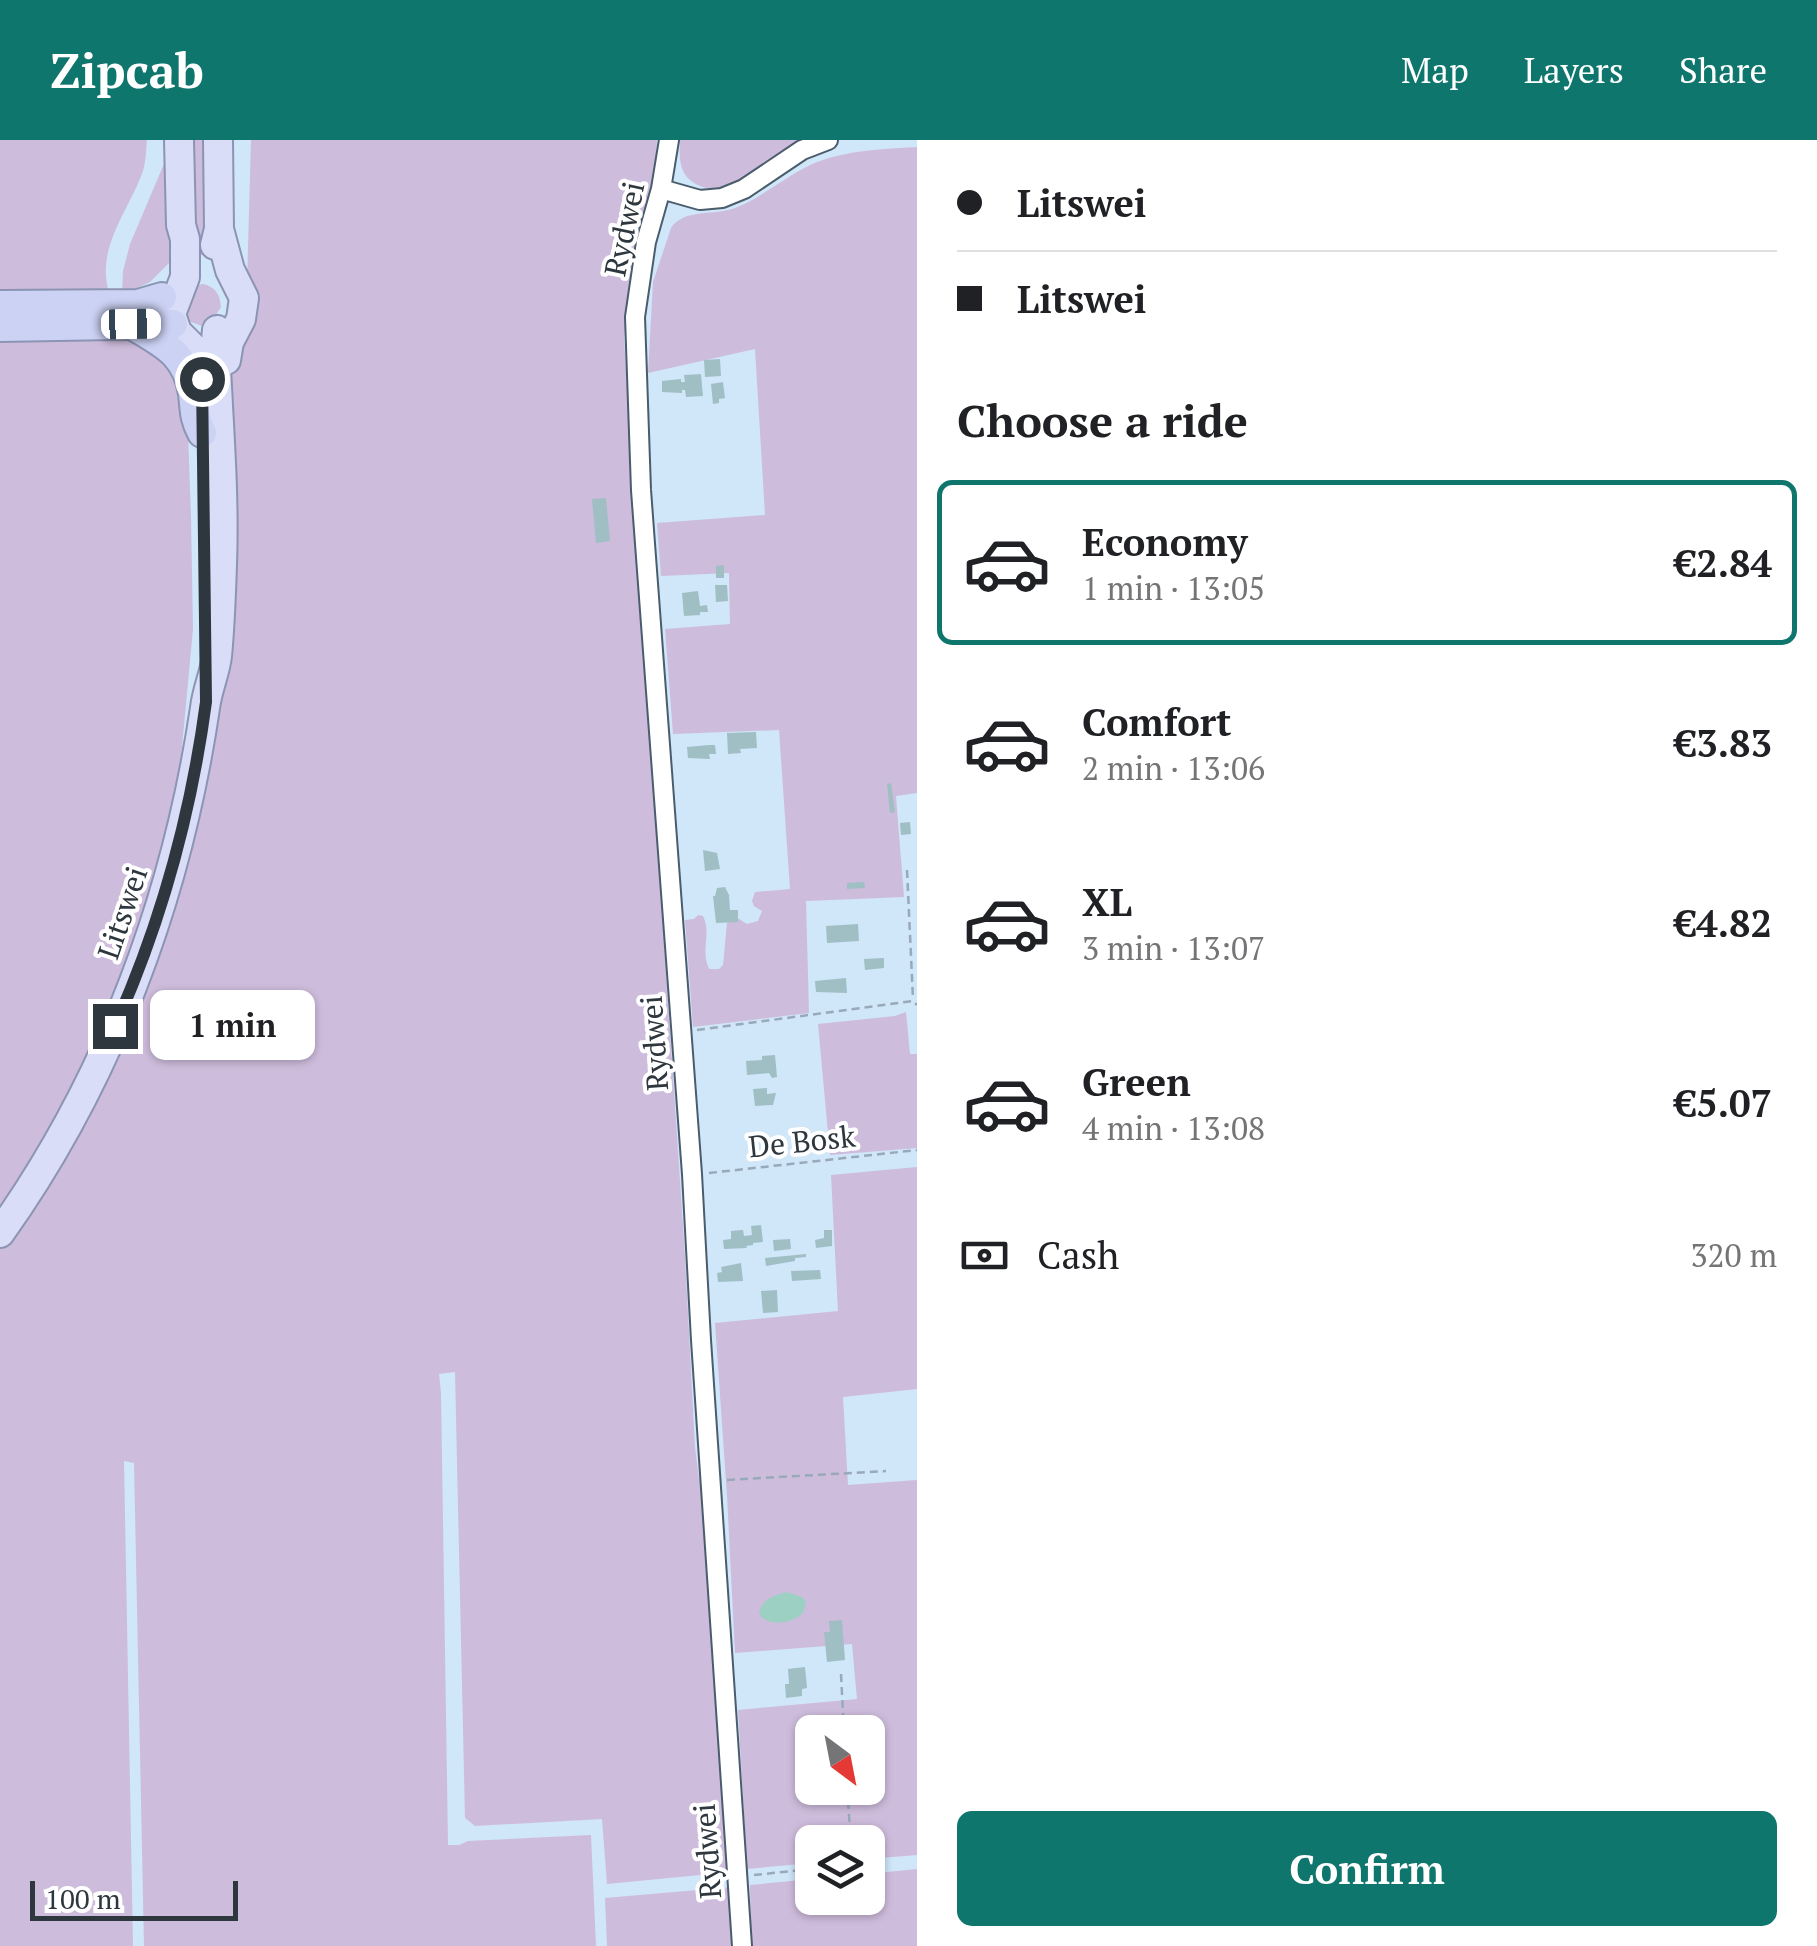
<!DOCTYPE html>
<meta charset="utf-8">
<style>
:root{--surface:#fff;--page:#f6f6f6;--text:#202124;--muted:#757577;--line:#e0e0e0;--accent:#0f766e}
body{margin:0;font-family:"PT Serif",serif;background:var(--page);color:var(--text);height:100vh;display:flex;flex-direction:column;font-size:38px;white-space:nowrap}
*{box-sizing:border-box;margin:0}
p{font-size:32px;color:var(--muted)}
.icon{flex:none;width:55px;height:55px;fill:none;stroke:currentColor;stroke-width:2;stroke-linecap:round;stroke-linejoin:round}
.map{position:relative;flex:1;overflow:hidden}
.panel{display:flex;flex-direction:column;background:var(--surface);width:900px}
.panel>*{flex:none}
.guide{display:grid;align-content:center;height:220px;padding:0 40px;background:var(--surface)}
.needle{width:65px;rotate:148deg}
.controls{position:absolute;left:795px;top:1575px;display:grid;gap:20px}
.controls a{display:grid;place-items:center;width:90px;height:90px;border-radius:15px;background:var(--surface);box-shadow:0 2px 8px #0004;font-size:50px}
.scale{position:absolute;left:30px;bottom:25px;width:208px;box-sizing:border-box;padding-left:10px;border:5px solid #2e363e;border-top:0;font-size:28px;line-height:35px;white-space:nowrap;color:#2e363e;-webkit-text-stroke:8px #fff;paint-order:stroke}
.end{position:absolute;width:45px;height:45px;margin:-22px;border:12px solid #2e363e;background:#fff;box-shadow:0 0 0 5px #fff}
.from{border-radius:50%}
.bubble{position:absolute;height:70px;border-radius:15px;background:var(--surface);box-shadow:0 2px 8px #0004;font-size:32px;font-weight:700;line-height:70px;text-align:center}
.car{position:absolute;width:30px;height:60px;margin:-30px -15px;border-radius:12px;box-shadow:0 0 8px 2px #0007;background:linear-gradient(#fff 24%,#345 0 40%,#fff 0 76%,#345 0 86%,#fff 0)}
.guide b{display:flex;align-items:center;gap:35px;height:95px;font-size:38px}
.guide b+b{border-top:2px solid var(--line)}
.guide i{width:25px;height:25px;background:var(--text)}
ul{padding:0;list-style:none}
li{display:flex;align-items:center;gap:30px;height:165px;margin:0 20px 15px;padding:0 20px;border:5px solid transparent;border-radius:15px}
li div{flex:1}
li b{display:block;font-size:38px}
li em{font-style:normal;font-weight:700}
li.on{border-color:var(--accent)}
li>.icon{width:90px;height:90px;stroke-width:1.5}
h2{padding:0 40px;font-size:45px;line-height:120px}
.pay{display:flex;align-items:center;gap:25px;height:110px;padding:0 40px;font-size:38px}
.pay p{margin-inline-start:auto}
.button{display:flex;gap:20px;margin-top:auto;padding:20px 40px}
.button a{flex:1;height:115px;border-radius:15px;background:var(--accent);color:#fff;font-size:40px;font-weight:700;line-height:115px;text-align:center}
header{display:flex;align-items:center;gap:60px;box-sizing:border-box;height:140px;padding:0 50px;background:var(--accent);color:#fff}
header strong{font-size:48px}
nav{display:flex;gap:55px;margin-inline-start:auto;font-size:35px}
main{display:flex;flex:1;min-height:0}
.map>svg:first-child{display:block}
.green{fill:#cebcdc;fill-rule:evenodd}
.water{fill:#9cd0c3}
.building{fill:#9fbfc5}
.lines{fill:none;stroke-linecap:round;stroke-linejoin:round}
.minor-casing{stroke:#4a5d6d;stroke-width:22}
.primary-casing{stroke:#8c94b3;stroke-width:32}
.trunk-casing{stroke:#8c94b3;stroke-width:32}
.path{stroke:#98a9b9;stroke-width:2.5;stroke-dasharray:8 5;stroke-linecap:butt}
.minor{stroke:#fff;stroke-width:18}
.primary{stroke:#d9ddf7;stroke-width:28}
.trunk{stroke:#ccd2f4;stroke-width:28}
.route{stroke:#2e363e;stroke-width:12}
.labels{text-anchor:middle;stroke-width:8;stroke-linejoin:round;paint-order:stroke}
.street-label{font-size:30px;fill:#2e363e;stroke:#fff}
</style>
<header>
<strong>Zipcab</strong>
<nav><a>Map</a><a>Layers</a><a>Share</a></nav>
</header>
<main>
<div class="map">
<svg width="917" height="1806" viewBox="0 0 917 1806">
<rect width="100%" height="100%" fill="#d0e6f9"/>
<path class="green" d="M0,0h147c-1,10 -1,21 -4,31 -15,42 -49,78 -33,125l-110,1z
M186,0h24l1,115h-21z
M251,0h406l-2,40 -16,45 -7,31 -8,82 61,918 10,191 4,32 5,21 27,372 -124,12 -5,-65 -127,7 -10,-8 -10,-446 -16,2 2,19 7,452h11l9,-4 123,-6 5,111h-452l-10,-483 -10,-2 9,485h-133v-697l48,-73 135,-309 15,-48 18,-100 16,-293v-76l15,-66z
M680,0h123c-28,15 -71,60 -103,46 -21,-9 -21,-26 -20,-46z
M172,5v115l-22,22 -28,13 1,-24 7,-27z
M917,7v646l-21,3 8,101 -98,4 3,112 -116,14 -8,-107 9,-1 4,-4 5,1c9,19 -3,32 6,53h10l4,-4 4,-42 9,-6 11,7 11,-3 4,-10 -8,-5 -2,-5 3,-9 35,-3 -11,-159 -106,4 -8,-105 65,-5 -1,-51 -68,3 -4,-53 108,-8 -10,-166 -107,24 5,-91 18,-54c13,-20 44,-12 64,-20 30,-12 53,-34 82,-46 31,-12 67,-13 100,-15z
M203,144c13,3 17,11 18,23l-7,11 -12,5v3l-19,-7 3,-14 7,-7v-12z
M135,197l33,14 19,54 4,112 2,112 -14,150 -24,112 -38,105 -76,154 -41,63v-874z
M906,872l4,42h7v94l-87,7 -12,-131 77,-8z
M917,1027v222l-74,8 5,88 69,-5v375l-49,4v-17h-56v21l-65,6 -9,-159 119,-11 -5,-55 -117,9 -8,-157 -12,-173 123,-12 -7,-136zM812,1592h56v56h-56z
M917,1729v77h-166l-1,-61 62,-6v19h56v-24z
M732,1747l3,59h-128l-2,-48z"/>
<path class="water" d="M787,1452l15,5 4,5 -3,11c-11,10 -28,13 -41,5l-3,-6c4,-13 15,-17 28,-20z"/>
<path class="building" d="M720,219l1,17 -16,1 -1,-17z
M701,234l2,22 -17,1 -1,-7h-3v3l-20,-1v-11l19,-2v3h4l-1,-7z
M723,242l2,16 -6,1v4l-6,1 -2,-20z
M606,358l4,43 -14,2 -4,-44z
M724,425v13h-8v-12z
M715,445h12l1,16 -12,1z
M698,451l2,15 7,-1 1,7h-8v3l-16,1 -2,-23z
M756,592l1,16 -17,1 1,4 -13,1 -1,-21z
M709,605h6l1,9h-7l1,5 -22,-1 -1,-11z
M891,643l4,29 -5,1 -3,-29z
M910,682l1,12 -10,1 -1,-12z
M703,710l14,3 3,16 -15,2z
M864,742l1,6 -18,1v-6z
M725,747l4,8 1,15h8v12l-22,1 -3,-27h2l2,-8z
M858,784l1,17 -32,2 -1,-17z
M884,818v10l-19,2 -1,-11z
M846,838l1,15 -31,-1 -1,-11z
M775,915l2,22 -5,1 -3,-5 -22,2 -1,-14 16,-1v-4z
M767,948v6l9,-1 -3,12 -18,1 -2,-17z
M761,1085l2,17 -10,1v2l-7,1 1,2 -23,1 -1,-9 8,-1v-8l12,-1 1,6 8,-1 -1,-9z
M824,1090h8v16l-16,2 -1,-8 9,-2z
M790,1099l1,10 -17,2 -1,-11z
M806,1114v3l-11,1v3l-29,5 -1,-8z
M741,1123l2,18 -25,1 -1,-9 5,-1 -1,-5z
M820,1130l1,9 -29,2 -1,-10z
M777,1150l1,22 -15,1 -2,-22z
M842,1480l3,40 -18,2 -3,-30h6l-1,-11z
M805,1527l2,21 -5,1v7l-16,2 -1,-14h4l-1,-15z"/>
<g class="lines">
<g class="minor-casing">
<path id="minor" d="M669,0l-8,49 -15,53 -11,75 6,173 51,684 9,166 41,606
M661,49l39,11 22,-2 22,-9 58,-39 26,-10"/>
</g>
<g class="primary-casing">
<path id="primary" d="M179,0l2,85 4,14v38l-14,37 6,18 14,14 8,12 3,33
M219,89l11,41 14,28 -3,21 -12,23 -3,18
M215,105l4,-16 -1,-89
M0,1093c111,-156 177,-337 205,-525 2,-18 10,-35 12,-52 3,-30 4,-61 5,-91 2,-53 -1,-107 -4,-159 -1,-26 -4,-51 -1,-76"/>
</g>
<g class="trunk-casing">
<path id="trunk" d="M0,165l138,-1 24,-7
M132,185c32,19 55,29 61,69 2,17 1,24 9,39
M0,187l173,-3"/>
</g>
<path class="path" d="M907,730l6,129
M697,890l216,-29 4,4
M709,1033l208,-23
M727,1340l159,-9
M841,1534l3,58
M847,1648l4,54
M754,1735l58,-6"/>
<use href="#minor" class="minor"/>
<use href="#primary" class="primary"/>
<use href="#trunk" class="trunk"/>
</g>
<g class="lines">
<path class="route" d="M115,886c46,-103 76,-212 91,-324l-4,-323"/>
</g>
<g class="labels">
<g class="street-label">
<text transform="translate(625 89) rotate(-78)" y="10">Rydwei</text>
<text transform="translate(123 773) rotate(-71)" y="10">Litswei</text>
<text transform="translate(655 903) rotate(-94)" y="10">Rydwei</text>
<text transform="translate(802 1002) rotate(-6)" y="10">De Bosk</text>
<text transform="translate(708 1711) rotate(-94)" y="10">Rydwei</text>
</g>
</g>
</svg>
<div class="controls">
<a><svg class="needle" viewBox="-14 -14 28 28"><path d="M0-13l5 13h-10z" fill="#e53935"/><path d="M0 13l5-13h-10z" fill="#757577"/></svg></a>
<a><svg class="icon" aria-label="layers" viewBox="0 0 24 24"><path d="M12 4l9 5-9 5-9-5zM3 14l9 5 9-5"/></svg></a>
</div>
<div class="scale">100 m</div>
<i class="end from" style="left:202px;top:239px"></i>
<i class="end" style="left:115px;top:886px"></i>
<div class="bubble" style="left:150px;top:850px;width:165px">1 min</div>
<i class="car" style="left:131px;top:184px;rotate:89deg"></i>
</div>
<section class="panel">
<div class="guide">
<b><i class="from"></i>Litswei</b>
<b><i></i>Litswei</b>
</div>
<h2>Choose a ride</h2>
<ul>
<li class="on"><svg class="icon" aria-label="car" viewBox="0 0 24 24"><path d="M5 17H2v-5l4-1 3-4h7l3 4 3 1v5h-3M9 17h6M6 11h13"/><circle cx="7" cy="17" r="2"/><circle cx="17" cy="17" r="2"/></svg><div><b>Economy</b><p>1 min · 13:05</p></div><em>€2.84</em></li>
<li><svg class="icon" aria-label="car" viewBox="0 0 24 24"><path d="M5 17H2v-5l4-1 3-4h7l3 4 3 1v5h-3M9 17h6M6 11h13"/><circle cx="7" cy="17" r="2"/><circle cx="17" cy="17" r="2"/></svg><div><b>Comfort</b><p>2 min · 13:06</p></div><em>€3.83</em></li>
<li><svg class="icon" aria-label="car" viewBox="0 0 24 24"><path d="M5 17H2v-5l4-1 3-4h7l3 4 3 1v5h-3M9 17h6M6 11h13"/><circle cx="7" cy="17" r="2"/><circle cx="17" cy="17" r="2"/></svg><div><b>XL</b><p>3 min · 13:07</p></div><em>€4.82</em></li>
<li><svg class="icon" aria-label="car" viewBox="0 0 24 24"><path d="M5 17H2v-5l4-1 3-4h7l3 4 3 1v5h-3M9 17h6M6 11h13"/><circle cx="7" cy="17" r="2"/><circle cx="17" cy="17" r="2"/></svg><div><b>Green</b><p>4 min · 13:08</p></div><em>€5.07</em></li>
</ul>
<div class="pay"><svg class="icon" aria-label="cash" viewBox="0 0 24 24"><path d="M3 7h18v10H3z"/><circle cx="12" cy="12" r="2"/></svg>Cash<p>320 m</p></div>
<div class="button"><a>Confirm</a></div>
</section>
</main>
